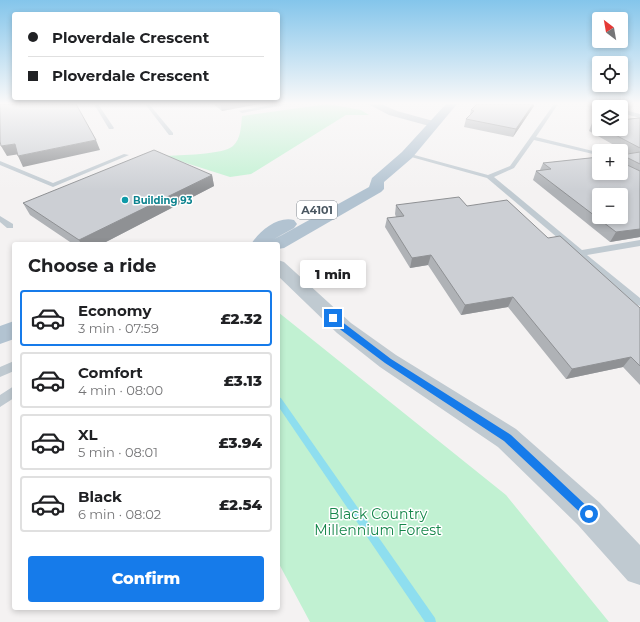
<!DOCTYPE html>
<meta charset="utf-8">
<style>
:root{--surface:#fff;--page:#f2f2f2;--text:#202124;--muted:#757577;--line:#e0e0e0;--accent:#167bea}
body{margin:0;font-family:Montserrat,sans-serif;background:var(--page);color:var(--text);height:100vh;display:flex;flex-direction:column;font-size:15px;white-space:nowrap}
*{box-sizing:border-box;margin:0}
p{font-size:13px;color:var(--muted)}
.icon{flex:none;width:22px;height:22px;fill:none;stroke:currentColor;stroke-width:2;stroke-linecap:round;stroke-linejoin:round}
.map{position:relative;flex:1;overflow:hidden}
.side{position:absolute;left:12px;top:242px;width:268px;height:368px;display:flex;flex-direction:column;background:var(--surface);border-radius:4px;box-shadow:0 2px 6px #0003}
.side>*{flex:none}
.banner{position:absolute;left:12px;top:12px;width:268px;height:88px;border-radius:4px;box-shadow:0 2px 6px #0003;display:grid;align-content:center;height:88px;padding:0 16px;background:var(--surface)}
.needle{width:26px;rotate:329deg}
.fabs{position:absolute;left:592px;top:12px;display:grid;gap:8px}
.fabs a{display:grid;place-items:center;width:36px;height:36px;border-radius:4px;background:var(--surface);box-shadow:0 2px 6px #0003;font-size:20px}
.end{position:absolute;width:18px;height:18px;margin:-9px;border:5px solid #167bea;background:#fff;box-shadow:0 0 0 2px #fff}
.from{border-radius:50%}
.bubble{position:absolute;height:28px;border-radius:4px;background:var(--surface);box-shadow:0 2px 6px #0003;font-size:13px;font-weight:800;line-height:28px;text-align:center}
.banner b{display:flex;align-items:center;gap:14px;height:38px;font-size:15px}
.banner b+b{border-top:1px solid var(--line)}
.banner i{width:10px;height:10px;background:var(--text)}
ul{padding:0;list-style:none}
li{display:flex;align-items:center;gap:12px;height:56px;margin:0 8px 6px;padding:0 8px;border:2px solid var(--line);border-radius:4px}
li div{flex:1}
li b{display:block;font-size:15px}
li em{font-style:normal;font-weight:800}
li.on{border-color:var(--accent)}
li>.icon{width:36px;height:36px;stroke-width:1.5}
h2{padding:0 16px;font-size:18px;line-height:48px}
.primary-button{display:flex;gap:8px;margin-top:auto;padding:8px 16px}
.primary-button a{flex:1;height:46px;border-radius:4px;background:var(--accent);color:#fff;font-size:16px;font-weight:800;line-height:46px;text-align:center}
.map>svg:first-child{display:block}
.green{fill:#c1f1d2}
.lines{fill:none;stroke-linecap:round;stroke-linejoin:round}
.stream{fill:#8edeef;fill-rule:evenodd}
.service{fill:#c0cad1;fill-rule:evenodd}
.minor{fill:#c0cad1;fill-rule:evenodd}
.primary{fill:#b2c3d1;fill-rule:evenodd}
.wall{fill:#afb2b6}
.shaded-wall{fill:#8f9194}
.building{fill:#cccfd4;stroke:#8f9194;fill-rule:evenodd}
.route{fill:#167bea}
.culture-dot{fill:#0f9aa8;stroke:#fff;stroke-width:1.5}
.labels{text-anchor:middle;stroke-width:3;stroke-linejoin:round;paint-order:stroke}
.far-culture-label{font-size:10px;font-weight:bold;fill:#0d838f;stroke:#fff;text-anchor:start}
.shield{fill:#fff;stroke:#808990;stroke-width:1}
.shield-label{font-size:11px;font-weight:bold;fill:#495660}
.near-park-label{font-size:14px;fill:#15864a;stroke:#fff}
</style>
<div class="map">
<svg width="640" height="622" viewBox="0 0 640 622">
<rect width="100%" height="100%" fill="#f4f2f2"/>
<path class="green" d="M328,104l33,6 8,5h-23l-95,59 -21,3 -66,-21c15,-1 59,-1 69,-10 8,-7 8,-20 9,-30z
M278,312l228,183 103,127h-299l-32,-60z"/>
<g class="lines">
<path class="stream" d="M278,397l3,1 154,220 1,4h-11l-147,-216z"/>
<path class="service" d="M94,104h4l16,24 -1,1h-4z
M145,104h4l24,29v2h-4z
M277,104h11l-46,9 -3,-2z
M554,104h4l-22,33 61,15 2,1v5l-6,-4 -59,-14 -20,28 -20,9 88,73 58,-10v6l-53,9 53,43v8l-3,-1 -150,-127 -83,-23 3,-2 81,22 22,-9z
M596,104h7l9,3h-9z
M621,109l19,5v4l-19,-5z
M124,154l5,1 -76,32 -53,-22v-4l53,22z
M0,216l13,8v4h-6l-7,-6z
M14,361v10l-14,6v-10z
M14,386v12l-14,9v-12z"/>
<path class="minor" d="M368,104h13l16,7 40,11 1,2 -5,3 -44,-12z
M278,260l6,2 67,61 45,32 120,74 84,74 40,42v40l-12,-4 -50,-56 -80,-78 -118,-80 -43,-34 -59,-57z"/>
<path class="primary" d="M446,104h11l-45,54 -28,24v7l-3,3 -97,56 -6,1v-5h-27c9,-13 26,-28 43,-24l3,4 -3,4 -20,11 8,-4 87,-48 3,-9 30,-26z
M14,321v18l-14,5v-18z"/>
</g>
<path class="wall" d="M213,104h46l-37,7z
M534,106l-21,31 -49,-10 2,-8 4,-4 1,-5z
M640,118v119l-30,5 -77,-62 3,-9 4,-1 3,-7 87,-9 -41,-23 3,-8 7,-1v7h22z
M212,175l2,11 -112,58h-29l-43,-29 -7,-12z
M396,205l71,1 81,32 92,70v77l-17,-18 -57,12 -58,-72 -47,8 -33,-50 -18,3 -25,-41 2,-9 9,-1 -1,-3z"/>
<path class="shaded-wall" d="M220,104h39l-37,7z
M533,104h1v2l-21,31 3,-8z
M96,140l4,10 -77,17 -5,-11z
M15,144l5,10 -13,2 -6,-10z
M212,175l2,11 -112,58h-21l-2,-4z
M640,229v8l-30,5 6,-10z
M431,255l-3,10 -18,3 2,-10z
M513,297l-5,10 -47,8 4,-10z
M631,357l-8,10 -57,12 6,-10z"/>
<path class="building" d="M0,104h76l20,36 -78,16 -3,-12 -14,2 -1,-5z
M477,104h56l-17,25 -50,-10 8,-8 -3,-1z
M639,118h1v30l-36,-19h17v-9z
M599,122v4l-7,-3z
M154,150l58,25 -133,65 -56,-37z
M640,152v12l-16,-8 1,8 15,7v58l-24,3 -80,-61 15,-2 -8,-6 56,-6v16h22v-18zM599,195h22v22h-22z
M459,197l8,9 40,-6 41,38 12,-2 80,72v58l-9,-9 -59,12 -59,-72 -48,8 -34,-50 -19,3 -25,-40 17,-2 -8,-11z"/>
<linearGradient id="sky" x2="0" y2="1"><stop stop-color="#84c5eb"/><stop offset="0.54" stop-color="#faf9f9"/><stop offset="1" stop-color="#faf9f9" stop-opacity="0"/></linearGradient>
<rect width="640" height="191" fill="url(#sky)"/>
<path class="route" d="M333,315l58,44 120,76 81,76 2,3 -2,4 -3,1 -3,-1 -82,-77 -119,-78 -44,-33 -12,-12z"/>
<circle class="culture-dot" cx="125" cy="200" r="4"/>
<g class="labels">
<g class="far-culture-label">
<text x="133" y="204">Building 93</text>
</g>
<rect class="shield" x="297" y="201" width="40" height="18" rx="3"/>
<g class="shield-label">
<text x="317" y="214">A4101</text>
</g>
<g class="near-park-label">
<text x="378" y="519">Black Country<tspan x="378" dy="16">Millennium Forest</tspan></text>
</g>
</g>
</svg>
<div class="fabs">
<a><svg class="needle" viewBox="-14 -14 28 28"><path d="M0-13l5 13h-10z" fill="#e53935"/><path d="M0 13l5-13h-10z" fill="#757577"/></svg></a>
<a><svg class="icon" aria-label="locate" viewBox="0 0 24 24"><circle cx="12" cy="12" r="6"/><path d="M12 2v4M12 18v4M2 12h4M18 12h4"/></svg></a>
<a><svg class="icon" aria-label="layers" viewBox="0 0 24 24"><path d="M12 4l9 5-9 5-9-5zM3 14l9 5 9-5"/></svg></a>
<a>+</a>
<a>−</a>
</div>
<i class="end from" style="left:589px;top:514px"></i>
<i class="end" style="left:333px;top:318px"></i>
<div class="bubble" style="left:300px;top:260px;width:66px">1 min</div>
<div class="banner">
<b><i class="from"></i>Ploverdale Crescent</b>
<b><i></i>Ploverdale Crescent</b>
</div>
<section class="side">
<h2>Choose a ride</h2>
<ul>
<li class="on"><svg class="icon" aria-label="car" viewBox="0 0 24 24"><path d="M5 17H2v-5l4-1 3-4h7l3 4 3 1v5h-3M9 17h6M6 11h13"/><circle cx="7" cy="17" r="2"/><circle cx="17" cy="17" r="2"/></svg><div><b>Economy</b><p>3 min · 07:59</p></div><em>£2.32</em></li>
<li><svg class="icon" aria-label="car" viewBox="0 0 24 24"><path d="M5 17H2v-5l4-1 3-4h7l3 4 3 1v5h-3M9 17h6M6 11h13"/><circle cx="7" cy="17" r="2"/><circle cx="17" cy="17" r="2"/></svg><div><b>Comfort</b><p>4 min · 08:00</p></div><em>£3.13</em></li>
<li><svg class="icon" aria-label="car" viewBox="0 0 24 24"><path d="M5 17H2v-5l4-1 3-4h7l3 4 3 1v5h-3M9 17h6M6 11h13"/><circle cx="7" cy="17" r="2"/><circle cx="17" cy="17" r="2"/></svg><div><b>XL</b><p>5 min · 08:01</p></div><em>£3.94</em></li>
<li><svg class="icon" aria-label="car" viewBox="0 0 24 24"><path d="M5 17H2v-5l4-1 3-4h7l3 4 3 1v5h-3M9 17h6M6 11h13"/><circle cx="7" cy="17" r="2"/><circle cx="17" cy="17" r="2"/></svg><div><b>Black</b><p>6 min · 08:02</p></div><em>£2.54</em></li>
</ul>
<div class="primary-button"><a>Confirm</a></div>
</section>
</div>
